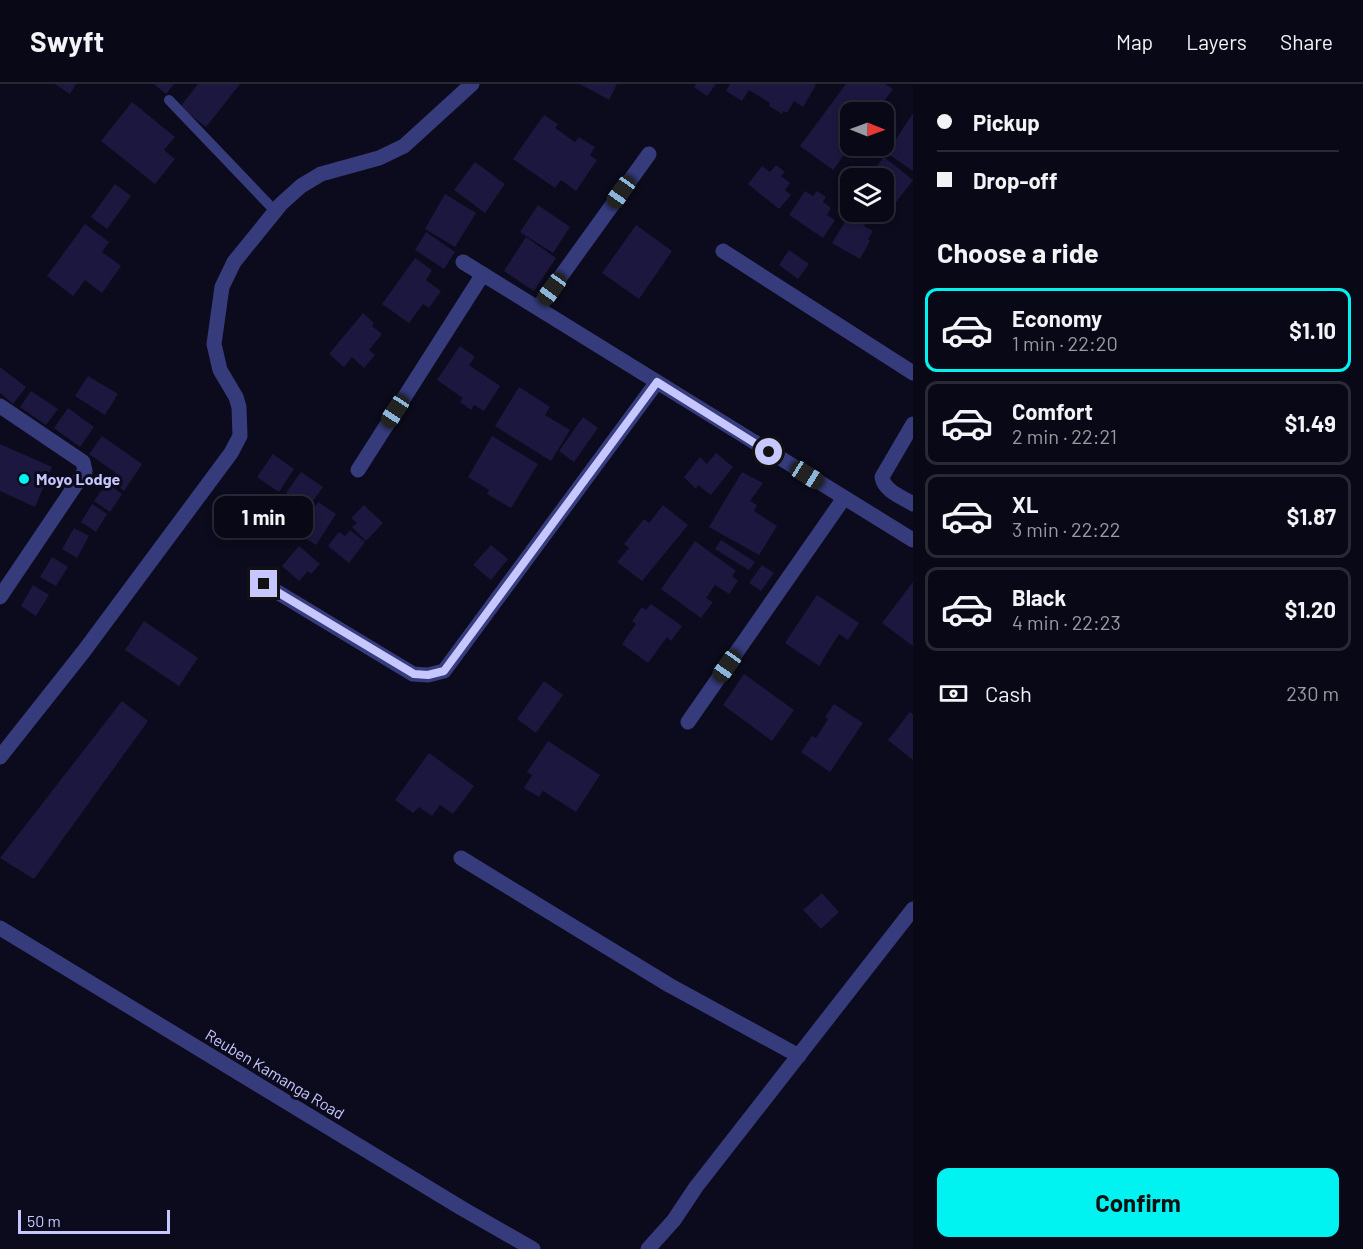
<!DOCTYPE html>
<meta charset="utf-8">
<style>
:root{--surface:#090816;--page:#171623;--text:#f1f3f6;--muted:#999aa1;--line:#292935;--accent:#00f2f1}
body{margin:0;font-family:Barlow,sans-serif;background:var(--page);color:var(--text);height:100vh;display:flex;flex-direction:column;font-size:22px;white-space:nowrap}
*{box-sizing:border-box;margin:0}
p{font-size:20px;color:var(--muted)}
.icon{flex:none;width:33px;height:33px;fill:none;stroke:currentColor;stroke-width:2;stroke-linecap:round;stroke-linejoin:round}
.map{position:relative;flex:1;overflow:hidden}
.panel{display:flex;flex-direction:column;background:var(--surface);width:450px}
.panel>*{flex:none}
.hud{display:grid;align-content:center;height:132px;padding:0 24px;background:var(--surface)}
.needle{width:39px;rotate:91deg}
.controls{position:absolute;left:840px;top:18px;display:grid;gap:12px}
.controls a{display:grid;place-items:center;width:54px;height:54px;border-radius:12px;background:var(--surface);box-shadow:0 3px 9px #0003,0 0 0 2px var(--line);font-size:30px}
.scale{position:absolute;left:18px;bottom:15px;width:152px;box-sizing:border-box;padding-left:6px;border:3px solid #c7c7ff;border-top:0;font-size:16px;line-height:21px;white-space:nowrap;color:#c7c7ff;-webkit-text-stroke:4px #0c0b1d;paint-order:stroke}
.end{position:absolute;width:27px;height:27px;margin:-14px;border:8px solid #c7c7ff;background:#111;box-shadow:0 0 0 3px #111}
.from{border-radius:50%}
.bubble{position:absolute;height:42px;border-radius:12px;background:var(--surface);box-shadow:0 3px 9px #0003,0 0 0 2px var(--line);font-size:20px;font-weight:700;line-height:42px;text-align:center}
.car{position:absolute;width:18px;height:36px;margin:-18px -9px;border-radius:8px;box-shadow:0 0 4px 2px #0007;background:linear-gradient(#222 24%,#8ab4d8 0 40%,#222 0 76%,#8ab4d8 0 86%,#222 0)}
.hud b{display:flex;align-items:center;gap:21px;height:57px;font-size:22px}
.hud b+b{border-top:2px solid var(--line)}
.hud i{width:15px;height:15px;background:var(--text)}
ul{padding:0;list-style:none}
li{display:flex;align-items:center;gap:18px;height:84px;margin:0 12px 9px;padding:0 12px;border:3px solid var(--line);border-radius:12px}
li div{flex:1}
li b{display:block;font-size:22px}
li em{font-style:normal;font-weight:700}
li.selected{border-color:var(--accent)}
li>.icon{width:54px;height:54px;stroke-width:1.5}
h2{padding:0 24px;font-size:27px;line-height:72px}
.pay{display:flex;align-items:center;gap:15px;height:66px;padding:0 24px;font-size:22px}
.pay p{margin-inline-start:auto}
.primary-button{display:flex;gap:12px;margin-top:auto;padding:12px 24px}
.primary-button a{flex:1;height:69px;border-radius:12px;background:var(--accent);color:#111;font-size:24px;font-weight:700;line-height:69px;text-align:center}
header{display:flex;align-items:center;gap:36px;box-sizing:border-box;height:84px;padding:0 30px;background:var(--surface);border-bottom:2px solid var(--line)}
header strong{font-size:28px}
nav{display:flex;gap:33px;margin-inline-start:auto;font-size:21px}
main{display:flex;flex:1;min-height:0}
.map>svg:first-child{display:block}
.building{fill:#1b173e}
.lines{fill:none;stroke-linecap:round;stroke-linejoin:round}
.service{stroke:#363b7c;stroke-width:10}
.minor{stroke:#363b7c;stroke-width:15}
.route{stroke:#c7c7ff;stroke-width:8}
.poi-dot{fill:#00f2f1;stroke:#0c0b1d;stroke-width:2}
.labels{text-anchor:middle;stroke-width:6;stroke-linejoin:round;paint-order:stroke}
.poi-label{font-size:16px;font-weight:bold;fill:#c7c7ff;stroke:#0c0b1d;text-anchor:start}
.street-label{font-size:16px;fill:#c7c7ff;stroke:#0c0b1d}
</style>
<header>
<strong>Swyft</strong>
<nav><a>Map</a><a>Layers</a><a>Share</a></nav>
</header>
<main>
<div class="map">
<svg width="913" height="1165" viewBox="0 0 913 1165">
<rect width="100%" height="100%" fill="#0c0b1d"/>
<path class="building" d="M55,0h21l-6,10z
M154,0h20l-8,10z
M198,0h42l-34,43 -26,-20z
M580,0h37l-8,16z
M696,0h20l-9,12 -13,-9z
M730,0h84l2,1 -13,22 -9,-6 -7,12 -4,-2 -1,3 -13,-8 1,-3 -21,-13 -7,11 -16,-10z
M846,0h39l8,5 -17,23h-26v35l-17,23 -33,-24z
M132,18l43,35 -11,13 11,9 -20,25 -54,-43z
M913,29v58l-26,-18z
M544,31l14,9 -3,4 20,14 4,-5 16,10 -5,8 7,5 -21,31 -15,-11 -6,8 -42,-29z
M884,73l29,23 -19,25 -10,-8v-19h-17z
M475,78l30,22 -20,29 -31,-23z
M776,81l9,7 -4,4 9,7 -5,7 6,5 -12,14 -31,-25 14,-18 8,6z
M115,100l16,12 -24,33 -16,-12z
M805,107l8,5 4,-5 9,6 -3,5 8,6 -4,7 8,5 -12,18 -34,-23z
M445,110l31,19 -21,34 -30,-18z
M538,121l32,22 -17,26 -33,-21z
M857,134l9,5 -2,3 9,5 -5,8 2,2 -10,18 -28,-16 14,-23 7,4z
M85,140l24,18 -7,10 19,14 -19,27 -17,-13 -12,16 -26,-20z
M636,141l36,26 -33,48 -37,-26z
M426,148l29,20 -11,17 -29,-19z
M526,153l30,21 -22,33 -30,-20z
M789,166l20,14 -11,15 -19,-14z
M415,174l17,12 -6,10 15,11 -12,17 -6,-4 -14,19 -27,-19z
M363,229l11,10 -2,3 10,8 -13,16 6,5 -11,13 -12,-11 -8,10 -15,-13z
M460,262l15,11 -6,8 31,21 -16,25 -10,-6 -3,5 -11,-8 3,-4 -26,-18z
M0,283l26,20 -13,17 -13,-11z
M88,292l30,18 -13,21 -30,-19z
M519,303l31,20 -5,8 25,15 -19,31 -56,-35z
M31,307l27,18 -12,16 -26,-18z
M68,324l26,19 -14,20 -26,-19z
M583,333l15,11 -24,34 -15,-11z
M102,352l40,28 -18,27 -13,-10 5,-8 -27,-19z
M492,352l46,28 -27,44 -24,-14 2,-4 -21,-13z
M0,360l52,23 -17,40 -35,-16z
M716,369l17,14 -22,28 -13,-10 -2,4 -12,-12 16,-20 7,7z
M273,370l21,15 -15,23 -22,-15z
M301,388l22,15 -15,21 -22,-15z
M742,388l21,11 -13,18 7,4 -3,6 23,15 -18,29 -50,-28z
M107,399l15,11 -12,18 -16,-11z
M318,418l18,12 -20,31 -18,-12z
M92,420l15,10 -11,18 -15,-10z
M364,421l19,18 -17,18 -14,-14 5,-4 -6,-5z
M663,421l25,20 -46,56 -25,-19 12,-14 -5,-4 20,-25 5,4z
M74,444l15,8 -12,22 -15,-9z
M350,446l15,12 -16,21 -21,-17 11,-14 6,4z
M721,456l34,22 -6,8 -34,-21z
M695,457l41,30 -4,5 6,5 -9,13 -14,-9 -9,13 7,4 -12,16 -40,-29z
M491,461l17,14 -17,21 -18,-15z
M299,462l21,18 -9,10 -3,-3 -9,10 -17,-15z
M52,473l16,10 -12,19 -16,-9z
M762,481l12,8 -13,18 -12,-8z
M913,498v64l-31,-23z
M33,501l16,10 -13,21 -15,-10z
M817,511l42,28 -11,17 -9,-6 -20,32 -34,-23z
M651,520l31,22 -11,15 -4,-4 -19,26 -26,-19 14,-20 -4,-3 10,-14 4,3z
M144,537l54,37 -19,28 -54,-36z
M744,590l50,36 -22,31 -49,-36z
M544,597l19,14 -27,38 -19,-14z
M122,617l26,20 -114,158 -34,-21z
M834,620l29,19 -33,49 -29,-20 11,-16 4,2 12,-19 -3,-2z
M910,628l3,2v46l-25,-20z
M548,657l52,34 -24,37 -33,-21 -4,6 -15,-9 8,-13 -5,-3z
M429,669l45,33 -21,28 -13,-9 -8,11 -13,-9 -6,6 -18,-13z
M822,809l17,19 -18,17 -18,-19z"/>
<g class="lines">
<path class="service" d="M169,16l106,111"/>
<path class="minor" d="M723,167l190,122
M463,178l450,278
M538,224l111,-154
M0,322l83,56 2,9 -85,126
M913,340l-31,53c2,14 20,20 31,27
M358,386l125,-196
M264,500l149,90 15,1 16,-4 213,-289
M688,638l156,-224
M0,673l84,-106 147,-198 9,-17 -1,-29 -3,-10 -16,-27 -6,-26 8,-57 12,-25 47,-58 20,-18 20,-12 58,-16 25,-12 68,-62
M461,774l208,127 130,71
M0,844l463,281 70,40
M648,1165l26,-29 22,-33 217,-278"/>
</g>
<g class="lines">
<path class="route" d="M264,500l150,90 14,1 16,-4 213,-289 112,70"/>
</g>
<circle class="poi-dot" cx="24" cy="395" r="6"/>
<g class="labels">
<g class="poi-label">
<text x="36" y="401">Moyo Lodge</text>
</g>
<g class="street-label">
<text transform="translate(275 990) rotate(31)" y="6">Reuben Kamanga Road</text>
</g>
</g>
</svg>
<div class="controls">
<a><svg class="needle" viewBox="-14 -14 28 28"><path d="M0-13l5 13h-10z" fill="#e53935"/><path d="M0 13l5-13h-10z" fill="#999aa1"/></svg></a>
<a><svg class="icon" aria-label="layers" viewBox="0 0 24 24"><path d="M12 4l9 5-9 5-9-5zM3 14l9 5 9-5"/></svg></a>
</div>
<div class="scale">50 m</div>
<i class="end from" style="left:769px;top:368px"></i>
<i class="end" style="left:264px;top:500px"></i>
<div class="bubble" style="left:214px;top:412px;width:99px">1 min</div>
<i class="car" style="left:621px;top:108px;rotate:215deg"></i>
<i class="car" style="left:552px;top:205px;rotate:216deg"></i>
<i class="car" style="left:395px;top:327px;rotate:213deg"></i>
<i class="car" style="left:807px;top:391px;rotate:122deg"></i>
<i class="car" style="left:727px;top:582px;rotate:215deg"></i>
</div>
<section class="panel">
<div class="hud">
<b><i class="from"></i>Pickup</b>
<b><i></i>Drop-off</b>
</div>
<h2>Choose a ride</h2>
<ul>
<li class="selected"><svg class="icon" aria-label="car" viewBox="0 0 24 24"><path d="M5 17H2v-5l4-1 3-4h7l3 4 3 1v5h-3M9 17h6M6 11h13"/><circle cx="7" cy="17" r="2"/><circle cx="17" cy="17" r="2"/></svg><div><b>Economy</b><p>1 min · 22:20</p></div><em>$1.10</em></li>
<li><svg class="icon" aria-label="car" viewBox="0 0 24 24"><path d="M5 17H2v-5l4-1 3-4h7l3 4 3 1v5h-3M9 17h6M6 11h13"/><circle cx="7" cy="17" r="2"/><circle cx="17" cy="17" r="2"/></svg><div><b>Comfort</b><p>2 min · 22:21</p></div><em>$1.49</em></li>
<li><svg class="icon" aria-label="car" viewBox="0 0 24 24"><path d="M5 17H2v-5l4-1 3-4h7l3 4 3 1v5h-3M9 17h6M6 11h13"/><circle cx="7" cy="17" r="2"/><circle cx="17" cy="17" r="2"/></svg><div><b>XL</b><p>3 min · 22:22</p></div><em>$1.87</em></li>
<li><svg class="icon" aria-label="car" viewBox="0 0 24 24"><path d="M5 17H2v-5l4-1 3-4h7l3 4 3 1v5h-3M9 17h6M6 11h13"/><circle cx="7" cy="17" r="2"/><circle cx="17" cy="17" r="2"/></svg><div><b>Black</b><p>4 min · 22:23</p></div><em>$1.20</em></li>
</ul>
<div class="pay"><svg class="icon" aria-label="cash" viewBox="0 0 24 24"><path d="M3 7h18v10H3z"/><circle cx="12" cy="12" r="2"/></svg>Cash<p>230 m</p></div>
<div class="primary-button"><a>Confirm</a></div>
</section>
</main>
